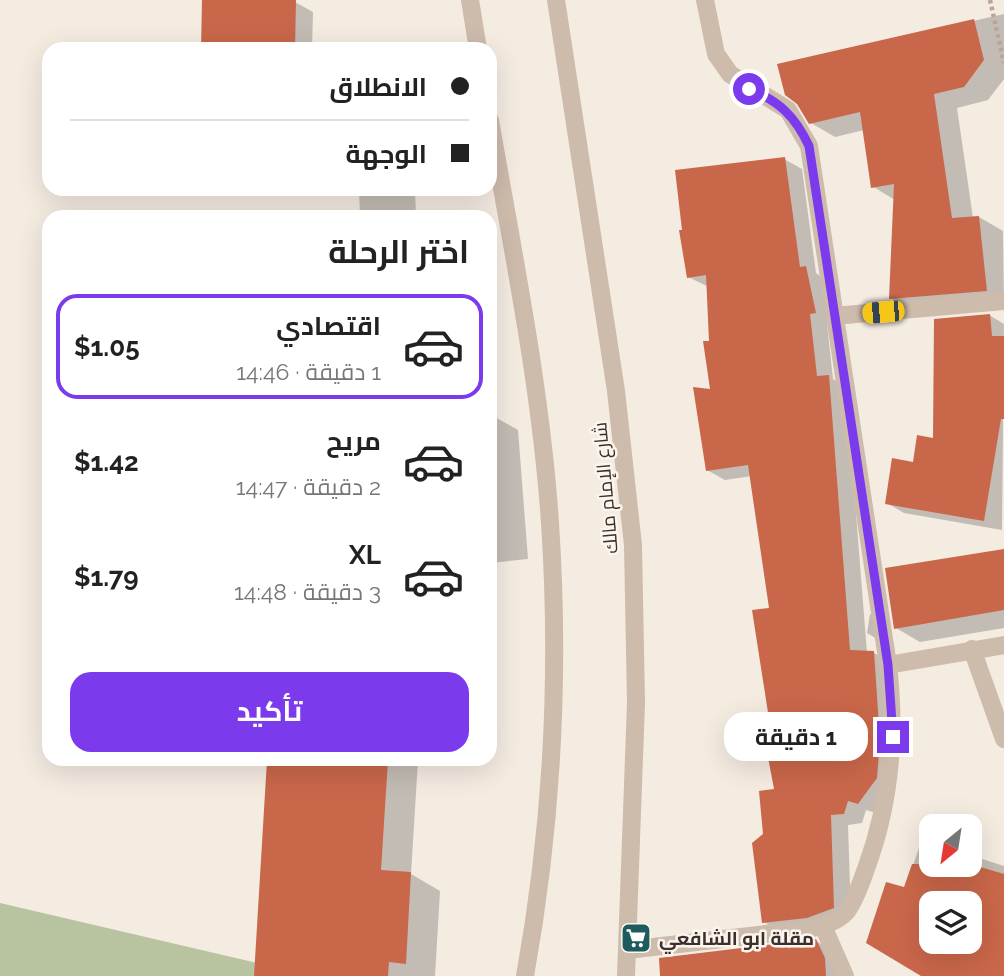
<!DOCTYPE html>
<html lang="ar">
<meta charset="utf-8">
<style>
:root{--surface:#fff;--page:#f6f6f6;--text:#222;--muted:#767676;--line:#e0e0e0;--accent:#7c3aed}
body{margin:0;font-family:Raleway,Cairo,sans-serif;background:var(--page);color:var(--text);direction:rtl;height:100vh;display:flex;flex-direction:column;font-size:26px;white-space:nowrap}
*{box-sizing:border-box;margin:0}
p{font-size:23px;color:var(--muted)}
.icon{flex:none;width:38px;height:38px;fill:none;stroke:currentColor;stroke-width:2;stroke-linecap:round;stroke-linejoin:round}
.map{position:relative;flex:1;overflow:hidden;direction:ltr}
.details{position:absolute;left:42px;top:210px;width:455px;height:556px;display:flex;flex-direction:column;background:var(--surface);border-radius:21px;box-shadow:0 7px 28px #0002;direction:rtl}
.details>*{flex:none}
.hud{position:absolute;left:42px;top:42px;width:455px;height:154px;border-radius:21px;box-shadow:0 7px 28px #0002;direction:rtl;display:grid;align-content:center;height:154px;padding:0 28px;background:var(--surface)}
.needle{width:46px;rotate:210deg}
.fabs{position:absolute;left:919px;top:814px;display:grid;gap:14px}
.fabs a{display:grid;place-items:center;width:63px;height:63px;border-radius:14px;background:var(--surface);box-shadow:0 7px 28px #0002;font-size:35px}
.end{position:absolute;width:32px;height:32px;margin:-16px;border:9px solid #7c3aed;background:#fff;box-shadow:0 0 0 4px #fff}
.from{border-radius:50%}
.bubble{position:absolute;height:49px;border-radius:21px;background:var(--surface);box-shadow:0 7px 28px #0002;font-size:23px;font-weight:700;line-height:49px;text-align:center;direction:rtl}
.car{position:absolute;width:21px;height:42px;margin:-21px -10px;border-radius:9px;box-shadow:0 0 5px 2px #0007;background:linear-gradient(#f5c518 24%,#345 0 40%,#f5c518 0 76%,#345 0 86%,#f5c518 0)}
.hud b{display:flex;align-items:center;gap:24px;height:66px;font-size:26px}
.hud b+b{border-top:2px solid var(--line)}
.hud i{width:18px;height:18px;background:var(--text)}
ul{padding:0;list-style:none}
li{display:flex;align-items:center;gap:21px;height:105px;margin:0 14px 10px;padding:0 14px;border:4px solid transparent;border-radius:21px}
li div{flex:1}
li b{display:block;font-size:26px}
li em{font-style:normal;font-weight:700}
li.active{border-color:var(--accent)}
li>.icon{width:63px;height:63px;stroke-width:1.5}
h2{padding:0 28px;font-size:32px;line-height:84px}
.cta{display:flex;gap:14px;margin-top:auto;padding:14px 28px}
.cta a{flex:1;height:80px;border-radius:21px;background:var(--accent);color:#fff;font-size:28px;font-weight:700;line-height:80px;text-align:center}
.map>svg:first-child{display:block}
.green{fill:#b8c4a0}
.shadow{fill:#0003;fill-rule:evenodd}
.building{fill:#c9674a;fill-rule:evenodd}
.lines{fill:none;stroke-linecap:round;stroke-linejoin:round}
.path{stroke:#b9a596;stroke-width:4.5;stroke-dasharray:3.5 3.5;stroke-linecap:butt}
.minor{stroke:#cdbbac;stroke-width:18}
.route{stroke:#7c3aed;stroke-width:9}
.labels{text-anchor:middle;stroke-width:5;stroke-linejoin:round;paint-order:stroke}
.street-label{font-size:19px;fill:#3b302b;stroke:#fbf5ee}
.poi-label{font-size:19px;font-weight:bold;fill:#3b302b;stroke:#fbf5ee;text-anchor:start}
</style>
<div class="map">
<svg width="1004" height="976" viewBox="0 0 1004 976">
<rect width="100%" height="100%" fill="#f4ebe1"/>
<path class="green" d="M0,903l270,63 1,10h-271z"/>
<path class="shadow" d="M204,0l91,2 18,10 -1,37h-109z
M1004,14v65l-16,21 -31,8 16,110 6,-1 24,14 1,74 -89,7 -24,-14 4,-98 -23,-14 -8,-56 -29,7 -24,-14 -31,-58z
M784,159l18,10 14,104 7,5 9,45 -5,1 6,55 13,8 21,266h7l17,10 -15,150 -10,-3 -4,13 -14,2 3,93 -70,14 -17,-10 1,-87 11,-44 -5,-182 -19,-133 -27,4 -18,-10 5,-79 -3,-104 -21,-10z
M359,189h56l1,28h-56z
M989,315l15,9 -2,206 -98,-17 -17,-10 48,-63z
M495,417l23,13 10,129 -38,4v-145z
M1004,551v77l-84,14 -24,-14z
M870,614l16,9 -2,20 -17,-10z
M269,760h149l-7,114 29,17 -5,85h-179z
M922,839l9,3v22h39v-9l34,11v110h-79l-20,-87zM931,903h39v39h-39z
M816,941l23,13 10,22h-137z"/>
<path class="building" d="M202,0h94l-1,49h-94z
M974,19l10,41 -20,27 -30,7 18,124 27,-2 8,75 -98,8 5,-115 -23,4 -11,-76 -51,12 -12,-20 -12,-9 -8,-31z
M785,157l15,110 6,-1 10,47 -6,1 7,62 12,-1 21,275 24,1 6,90 -3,37 -19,26 -10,-3 -4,13 -13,1 3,93 -27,10 -45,5 -10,-80 11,-9 -4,-43 15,-2 -7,-37 7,-1 -22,-141 17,-2 -21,-143 -42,6 -13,-84 17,2 -7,-48h6l-3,-66 -19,3 -8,-48h3l-7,-60z
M990,314l2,22h12v83h-3l-17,102 -99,-17 7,-46 21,4 4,-27 16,3 1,-119z
M1004,549v61l-110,19 -9,-61z
M267,760h121l-7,110 30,2 -5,92 -17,-2 -1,14h-134z
M912,864h58l34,10v102h-83l-55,-33 20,-61 18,5zM931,903h39v39h-39z
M816,939l9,19 1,18h-166l-1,-18z"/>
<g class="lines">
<path class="path" d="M990,0l14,63"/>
<path class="minor" d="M470,0l8,49
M556,0l60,391 17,154 3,158 -10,273
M490,120c23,134 51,268 60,403 10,151 2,304 -25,453
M834,316l170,-15
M972,649l32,90
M888,665l116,-20
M823,926l22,50
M627,950l182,-21c13,-3 29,-7 38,-18 9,-12 15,-31 20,-45 24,-66 29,-132 21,-201l-79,-519 -21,-36 -58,-36 -14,-20 -11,-54"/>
</g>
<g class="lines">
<path class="route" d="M749,89c30,12 46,27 60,57l79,519 5,72"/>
</g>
<defs>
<g id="supermarket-square" transform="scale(1.575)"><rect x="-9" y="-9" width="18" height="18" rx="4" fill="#1e5b5e" stroke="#fbf5ee"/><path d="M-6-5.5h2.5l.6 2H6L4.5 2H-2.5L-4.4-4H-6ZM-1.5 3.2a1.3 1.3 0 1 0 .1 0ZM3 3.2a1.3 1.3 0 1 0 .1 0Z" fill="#fff"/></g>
</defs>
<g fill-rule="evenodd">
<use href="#supermarket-square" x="636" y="938"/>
</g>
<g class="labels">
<g class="street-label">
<text transform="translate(605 488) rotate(-95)" y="7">شارع الإمام مالك</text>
</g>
<g class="poi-label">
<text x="659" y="945">مقلة ابو الشافعي</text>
</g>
</g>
</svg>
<div class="fabs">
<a><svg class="needle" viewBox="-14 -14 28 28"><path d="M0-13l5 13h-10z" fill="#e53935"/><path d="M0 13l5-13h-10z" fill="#767676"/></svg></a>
<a><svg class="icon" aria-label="layers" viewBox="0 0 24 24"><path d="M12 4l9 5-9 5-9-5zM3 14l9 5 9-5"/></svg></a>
</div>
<i class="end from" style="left:749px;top:89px"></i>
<i class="end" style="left:893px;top:737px"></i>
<div class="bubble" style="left:724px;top:712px;width:144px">1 دقيقة</div>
<i class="car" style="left:883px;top:312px;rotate:265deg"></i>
<div class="hud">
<b><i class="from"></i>الانطلاق</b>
<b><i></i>الوجهة</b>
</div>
<section class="details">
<h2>اختر الرحلة</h2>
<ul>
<li class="active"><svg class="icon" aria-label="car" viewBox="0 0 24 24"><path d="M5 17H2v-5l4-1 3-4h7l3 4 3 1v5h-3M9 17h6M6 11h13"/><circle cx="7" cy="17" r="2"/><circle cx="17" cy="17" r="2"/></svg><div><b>اقتصادي</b><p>1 دقيقة · 14:46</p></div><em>$1.05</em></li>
<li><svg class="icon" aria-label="car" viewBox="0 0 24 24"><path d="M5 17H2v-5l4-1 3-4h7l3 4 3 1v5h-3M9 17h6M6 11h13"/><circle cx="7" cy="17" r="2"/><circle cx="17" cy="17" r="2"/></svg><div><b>مريح</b><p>2 دقيقة · 14:47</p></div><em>$1.42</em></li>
<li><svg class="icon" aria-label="car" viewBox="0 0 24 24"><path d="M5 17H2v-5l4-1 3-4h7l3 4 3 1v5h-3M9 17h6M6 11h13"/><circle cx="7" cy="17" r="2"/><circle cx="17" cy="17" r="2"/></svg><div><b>XL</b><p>3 دقيقة · 14:48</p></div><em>$1.79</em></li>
</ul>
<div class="cta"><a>تأكيد</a></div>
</section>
</div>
